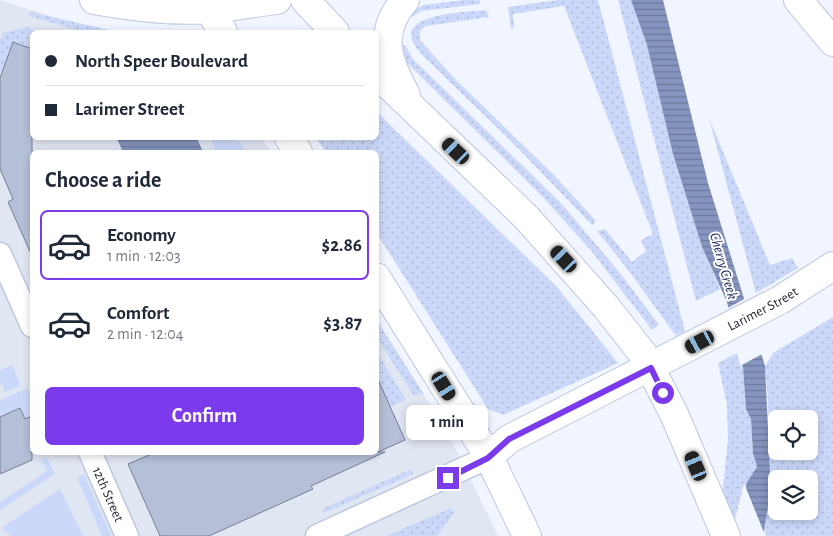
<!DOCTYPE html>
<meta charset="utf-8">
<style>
:root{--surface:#fff;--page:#f6f6f7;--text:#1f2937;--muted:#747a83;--line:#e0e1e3;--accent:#7c3aed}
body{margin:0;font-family:"Alegreya Sans",sans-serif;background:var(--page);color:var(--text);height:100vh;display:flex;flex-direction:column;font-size:19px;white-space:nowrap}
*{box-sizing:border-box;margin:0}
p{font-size:16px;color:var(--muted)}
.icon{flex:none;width:28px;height:28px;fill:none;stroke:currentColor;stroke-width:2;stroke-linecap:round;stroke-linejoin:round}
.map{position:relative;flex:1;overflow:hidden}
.details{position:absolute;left:30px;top:150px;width:349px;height:305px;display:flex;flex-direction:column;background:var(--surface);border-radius:8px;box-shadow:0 2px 8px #0003}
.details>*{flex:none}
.guide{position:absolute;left:30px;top:30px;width:349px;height:110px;border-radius:8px;box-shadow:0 2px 8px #0003;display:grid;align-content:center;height:110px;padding:0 15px;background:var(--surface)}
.controls{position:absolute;left:768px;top:410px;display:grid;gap:10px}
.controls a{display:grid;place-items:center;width:50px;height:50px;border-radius:8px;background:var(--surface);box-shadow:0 2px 8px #0003;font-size:25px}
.end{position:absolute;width:22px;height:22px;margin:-11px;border:6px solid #7c3aed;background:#fff;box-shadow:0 0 0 2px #fff}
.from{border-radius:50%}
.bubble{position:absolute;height:35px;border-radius:8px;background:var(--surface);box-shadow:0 2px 8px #0003;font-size:16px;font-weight:700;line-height:35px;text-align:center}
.car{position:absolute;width:15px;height:30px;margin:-15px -8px;border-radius:6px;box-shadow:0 0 4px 1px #0007;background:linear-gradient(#222 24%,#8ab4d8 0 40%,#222 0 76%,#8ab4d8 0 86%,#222 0)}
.guide b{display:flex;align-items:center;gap:18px;height:48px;font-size:19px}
.guide b+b{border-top:1px solid var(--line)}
.guide i{width:12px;height:12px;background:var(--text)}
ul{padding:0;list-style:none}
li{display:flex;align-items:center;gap:15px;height:70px;margin:0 10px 8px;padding:0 5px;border:2px solid transparent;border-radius:8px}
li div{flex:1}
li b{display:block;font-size:19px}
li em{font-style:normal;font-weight:700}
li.current{border-color:var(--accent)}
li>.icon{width:45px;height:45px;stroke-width:1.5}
h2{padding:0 15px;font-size:22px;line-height:60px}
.primary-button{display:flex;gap:10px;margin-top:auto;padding:10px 15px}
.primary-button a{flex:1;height:58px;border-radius:8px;background:var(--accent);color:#fff;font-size:20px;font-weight:700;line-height:58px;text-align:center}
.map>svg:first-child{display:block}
.built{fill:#e1e6f3}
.grass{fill:url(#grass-dots);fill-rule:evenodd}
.garden{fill:#ccd8f9}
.water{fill:url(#water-rules)}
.pier{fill:#f1f5ff}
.building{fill:#b5bfd7;stroke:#767f95}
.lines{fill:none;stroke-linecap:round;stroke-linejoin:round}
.minor-casing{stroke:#bec7df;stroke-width:25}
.tertiary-casing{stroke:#bec7df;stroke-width:30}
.secondary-casing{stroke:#bec7df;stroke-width:30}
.primary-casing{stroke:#bec7df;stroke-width:30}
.minor{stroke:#fff;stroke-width:22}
.tertiary{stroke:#fff;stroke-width:28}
.secondary{stroke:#fff;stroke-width:28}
.primary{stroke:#fff;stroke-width:28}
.route{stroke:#7c3aed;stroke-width:6}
.labels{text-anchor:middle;stroke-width:4;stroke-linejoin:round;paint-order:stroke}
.street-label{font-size:14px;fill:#1e212a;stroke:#fff}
.water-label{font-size:15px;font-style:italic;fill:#1c2a5e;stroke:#fff}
</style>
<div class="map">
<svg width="833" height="536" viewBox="0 0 833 536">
<defs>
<pattern id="grass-dots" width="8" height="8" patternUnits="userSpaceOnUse" patternTransform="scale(1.25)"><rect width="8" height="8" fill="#ccd8f9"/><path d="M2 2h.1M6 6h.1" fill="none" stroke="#afb9d6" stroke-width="1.8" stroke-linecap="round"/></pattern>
<pattern id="water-rules" width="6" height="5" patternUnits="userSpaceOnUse" patternTransform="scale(1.25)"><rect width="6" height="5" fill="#8695bf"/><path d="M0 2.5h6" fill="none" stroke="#6d799b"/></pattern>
</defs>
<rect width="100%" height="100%" fill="#f1f5ff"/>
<path class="built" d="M0,0l72,23 46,9h-86v106h230l9,14h-239v300h344v-133l71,112 51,105h-498z"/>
<path class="grass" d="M464,0h15l2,4 -60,7 -9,6 -3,-3 14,-9z
M558,0h40l87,331 -9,5 -47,-65 -32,-40 8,-2 27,33 14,-11 -5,-11 12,-6 -89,-228 -51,8 1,14 -3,1 -3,-22z
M618,0h13l16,45 11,38 15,71 29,93 18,42 -24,12z
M486,10l3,7 -63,9 -6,5v9l34,38 100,97 42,46 -4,4 -80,-83 -89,-86c-41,-43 38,-43 63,-46z
M30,12l88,20h-35l-54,-16z
M27,27l11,5h-6v17l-19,-7 -11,30 -2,-1v-30l3,-8z
M396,45h9l8,14 148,144 59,70 39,52 -7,5 -59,-77 -50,-56 -143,-141z
M376,111l181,176 61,76 -115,52 -15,-6 -112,-177v-80h-50l-10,-14h60z
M709,118l61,147 22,-7 6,10 -42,25z
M833,317v219h-67c-6,-15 3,-30 4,-46 1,-41 -1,-83 -5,-124l8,-13zM776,419h33v32h-33zM776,479h33v32h-33z
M376,319l47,74 -9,3 -38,-60z
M739,352l4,15 3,42 5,10 2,34 4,14 -10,15 -13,54h-16l10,-97 -1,-34 -9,-42z
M378,354l28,46 -16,7 -14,-30v-22z
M411,469l2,5 -89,39 -2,-4z
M451,508l3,5 -17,23h-51z"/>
<path class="garden" d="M210,138h27l9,14h-30z
M12,365l9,20 -16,7 -5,-11v-11z
M28,388l4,10v22l-2,-3 -5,2 -5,-11 -20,9v-17z
M47,458l8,16 -55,36v-8l47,-31 -6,-11z
M84,474l27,62h-9l-25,-58z
M60,489l23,47h-72l-10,-8z"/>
<path class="water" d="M631,0h32l45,183 57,183 5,106v22l-7,42h-29l13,-54 10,-15 -4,-14 -2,-34 -5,-10 -3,-42 -16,-65 -25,-55 -29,-93 -26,-109z
M121,138l20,1 56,-1 6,14h-80l-6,-13z"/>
<path class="pier" d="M746,298l18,55 -24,13 -14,-57z
M744,483l21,52v1h-34z"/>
<path class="building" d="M13,42l19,7v207l-24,-54 5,-3 -13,-30v-91z
M376,375l29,65 -27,12h7l-74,34 2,3 -104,47h-49l-32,-72 28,-12h220z
M20,408l5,11 7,-3v44l-32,14v-57z"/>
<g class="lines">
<g class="minor-casing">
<g id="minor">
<path d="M0,254l32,72"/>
<path id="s1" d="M90,452l37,84"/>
<path d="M317,536l172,-79"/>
</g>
</g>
<g class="tertiary-casing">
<g id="tertiary">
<path id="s2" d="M489,457l20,-18 271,-139 53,-34"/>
</g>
</g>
<g class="secondary-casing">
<path id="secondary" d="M798,0l35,42"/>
</g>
<g class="primary-casing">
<path id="primary" d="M94,0c38,7 76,12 115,9 22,-2 45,-6 68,-9
M204,0l19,32
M305,0l30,32
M405,0c-28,32 -18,60 1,95
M376,73l150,144 80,90 37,47 31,60 52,122
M289,138l9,14
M376,277l113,180 38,79"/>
</g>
<use href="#minor" class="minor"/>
<use href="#tertiary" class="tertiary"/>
<use href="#secondary" class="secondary"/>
<use href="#primary" class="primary"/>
</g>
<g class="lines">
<path class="route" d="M448,478l40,-20 21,-19 142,-71 12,25"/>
</g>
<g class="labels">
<g class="street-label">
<text dy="5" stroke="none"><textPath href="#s2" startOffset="312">Larimer Street</textPath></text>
<text dy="5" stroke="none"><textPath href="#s1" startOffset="46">12th Street</textPath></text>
</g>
<g class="water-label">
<text transform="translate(724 266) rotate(74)" y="5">Cherry Creek</text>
</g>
</g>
</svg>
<div class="controls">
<a><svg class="icon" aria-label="locate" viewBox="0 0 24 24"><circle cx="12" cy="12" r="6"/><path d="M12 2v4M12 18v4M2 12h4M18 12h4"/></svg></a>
<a><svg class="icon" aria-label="layers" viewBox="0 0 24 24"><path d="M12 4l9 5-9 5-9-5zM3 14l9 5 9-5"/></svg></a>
</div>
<i class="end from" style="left:663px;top:393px"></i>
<i class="end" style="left:448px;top:478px"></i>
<div class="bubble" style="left:406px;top:405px;width:82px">1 min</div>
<i class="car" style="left:456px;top:151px;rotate:313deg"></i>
<i class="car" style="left:564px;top:259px;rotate:317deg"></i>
<i class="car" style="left:700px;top:342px;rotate:242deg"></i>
<i class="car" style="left:444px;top:386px;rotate:148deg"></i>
<i class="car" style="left:696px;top:466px;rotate:337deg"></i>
<div class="guide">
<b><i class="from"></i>North Speer Boulevard</b>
<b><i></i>Larimer Street</b>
</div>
<section class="details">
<h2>Choose a ride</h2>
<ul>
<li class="current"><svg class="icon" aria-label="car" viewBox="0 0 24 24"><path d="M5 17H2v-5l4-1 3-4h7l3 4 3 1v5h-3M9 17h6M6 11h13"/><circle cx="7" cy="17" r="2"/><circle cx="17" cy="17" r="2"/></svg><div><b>Economy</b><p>1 min · 12:03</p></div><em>$2.86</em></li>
<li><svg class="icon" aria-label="car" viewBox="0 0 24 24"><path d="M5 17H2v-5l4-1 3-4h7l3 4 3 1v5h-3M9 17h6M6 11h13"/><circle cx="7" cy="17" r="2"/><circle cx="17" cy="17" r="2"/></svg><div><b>Comfort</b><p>2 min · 12:04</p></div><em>$3.87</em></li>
</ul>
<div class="primary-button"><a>Confirm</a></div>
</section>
</div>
